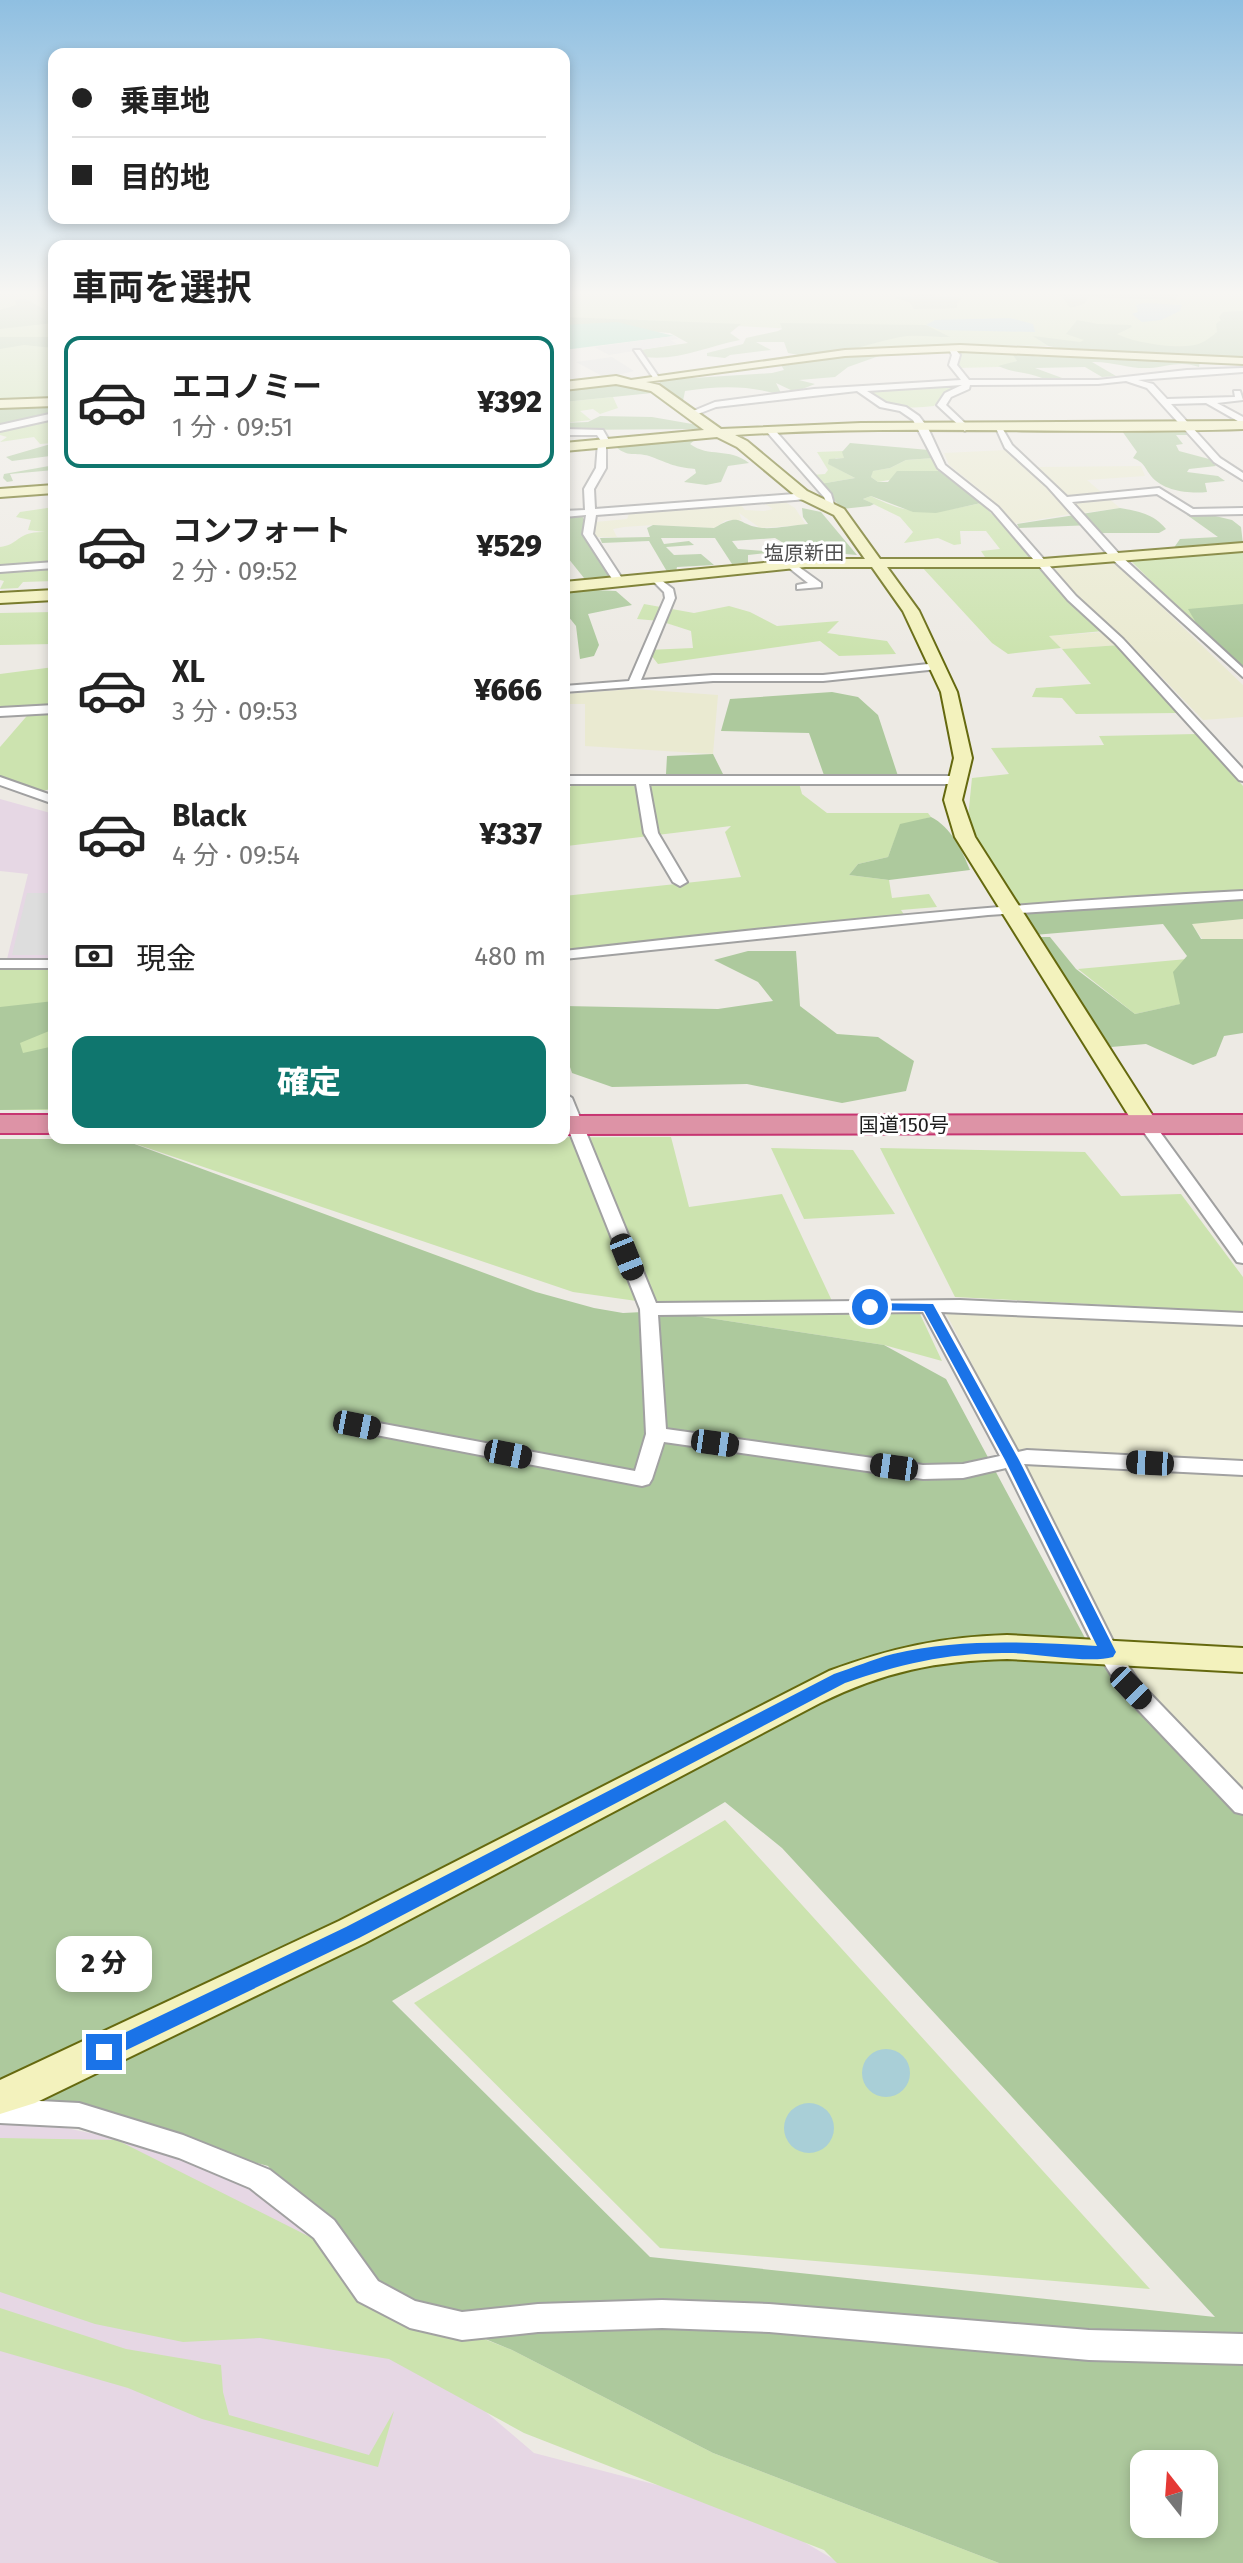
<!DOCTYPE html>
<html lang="ja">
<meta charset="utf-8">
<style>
:root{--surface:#fff;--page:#f6f6f6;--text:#222;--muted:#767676;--line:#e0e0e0;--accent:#0f766e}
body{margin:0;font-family:"Fira Sans","Noto Sans JP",sans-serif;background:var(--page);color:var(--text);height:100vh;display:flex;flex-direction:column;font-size:30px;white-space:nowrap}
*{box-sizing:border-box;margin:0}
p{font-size:26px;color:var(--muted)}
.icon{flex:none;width:44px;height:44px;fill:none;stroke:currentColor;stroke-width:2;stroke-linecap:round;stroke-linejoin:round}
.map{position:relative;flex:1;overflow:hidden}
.details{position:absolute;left:48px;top:240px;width:522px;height:904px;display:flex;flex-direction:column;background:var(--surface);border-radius:16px;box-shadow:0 4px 12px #0003}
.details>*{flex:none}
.top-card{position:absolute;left:48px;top:48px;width:522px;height:176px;border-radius:16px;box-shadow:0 4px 12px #0003;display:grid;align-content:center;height:176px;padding:0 24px;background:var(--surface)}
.needle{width:52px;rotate:343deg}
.fabs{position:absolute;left:1130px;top:2450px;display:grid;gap:16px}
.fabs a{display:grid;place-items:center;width:88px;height:88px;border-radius:16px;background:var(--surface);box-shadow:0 4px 12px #0003;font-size:40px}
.end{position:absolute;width:36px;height:36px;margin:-18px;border:10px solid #1a73e8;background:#fff;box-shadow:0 0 0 4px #fff}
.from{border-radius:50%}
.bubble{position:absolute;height:56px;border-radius:16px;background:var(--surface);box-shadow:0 4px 12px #0003;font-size:26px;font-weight:800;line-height:56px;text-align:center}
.car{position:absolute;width:24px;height:48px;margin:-24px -12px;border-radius:10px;box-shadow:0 0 6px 2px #0007;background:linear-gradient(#222 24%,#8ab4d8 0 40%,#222 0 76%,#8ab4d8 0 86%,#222 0)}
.top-card b{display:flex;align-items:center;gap:28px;height:76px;font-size:30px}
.top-card b+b{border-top:2px solid var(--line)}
.top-card i{width:20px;height:20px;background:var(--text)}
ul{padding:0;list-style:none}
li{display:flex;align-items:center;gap:24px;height:132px;margin:0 16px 12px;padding:0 8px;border:4px solid transparent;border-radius:16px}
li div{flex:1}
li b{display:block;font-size:30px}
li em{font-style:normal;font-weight:800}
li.current{border-color:var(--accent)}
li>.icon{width:72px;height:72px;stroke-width:1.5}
h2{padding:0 24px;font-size:36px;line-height:96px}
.pay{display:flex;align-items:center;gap:20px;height:88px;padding:0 24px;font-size:30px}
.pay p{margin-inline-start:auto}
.primary-button{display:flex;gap:16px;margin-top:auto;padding:16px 24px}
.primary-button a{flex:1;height:92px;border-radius:16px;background:var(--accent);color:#fff;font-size:32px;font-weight:800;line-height:92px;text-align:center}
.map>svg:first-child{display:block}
.industrial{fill:#e6d7e4}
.farmland{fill:#eaead1}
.grass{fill:#cce3af}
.forest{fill:#adc99d;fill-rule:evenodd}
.pitch{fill:#89d5b3}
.parking{fill:#ddd}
.water{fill:#a9cfd7}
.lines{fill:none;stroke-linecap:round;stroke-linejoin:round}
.street-casing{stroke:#a1a1a1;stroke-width:4}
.secondary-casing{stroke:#65690f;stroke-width:4}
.highway-casing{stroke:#c73571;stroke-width:4}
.street{fill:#fff;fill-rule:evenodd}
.secondary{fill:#f3f2bd;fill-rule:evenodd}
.highway{fill:#dd93a6;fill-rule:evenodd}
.route{fill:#1a73e8}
.labels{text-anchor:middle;stroke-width:6;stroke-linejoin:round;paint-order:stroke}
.far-quarter-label{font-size:20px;fill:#505050;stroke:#fff}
.street-label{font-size:20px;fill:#1d1d1d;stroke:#fff}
</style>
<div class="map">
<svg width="1243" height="2563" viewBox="0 0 1243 2563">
<rect width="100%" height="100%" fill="#edeae4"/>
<path class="industrial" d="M0,799l54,15v145h-47l21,-85 -28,-3z
M0,2114l213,45 104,64 108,137 109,93 212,55 94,55h-840z"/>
<path class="farmland" d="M1006,450l44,38 20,26 -57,10 -24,-27 -40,-32 -5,-12z
M1141,466l4,10 -58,4 33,28 -45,6 -38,-47z
M782,500l13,8 11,17 -46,3 -21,-15 3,7h-16l-11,8 -62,-3 -29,2 -11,2 4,8h-23l1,-15 32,-3 3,-8 110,-7 5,6 19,1 9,-2 -11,-7z
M1116,563l127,122v32l-40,3 -76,-79 -50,-42 -26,-32z
M1104,632l14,13 -56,4 -13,-13z
M634,689l84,6 -5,59 -128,-8v-42h-21v-10z
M1243,919v20l-40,1 -12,-17z
M946,1313l297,13v479l-98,-103z"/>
<path class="grass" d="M0,292h54v112l-54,2z
M564,292h679v43l-64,15 -140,-10 9,6 -57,-1 -149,6 45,-17 -260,-14 -63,6z
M951,348l145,4 -59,6 -27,-9 7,12 -18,6 -43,1v-13z
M961,384v3l-16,5 -11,14c-32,4 -46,0 -74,-16z
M613,397l5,11 -18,6 -7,-5 -13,2 11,9 -27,3v-21z
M54,420v23l-14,1 -6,-7 -34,5 7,-5 -7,-2v-5z
M843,451l1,7h-8l-7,6 26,14 -35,6 -8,-9 13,-1 3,-4 -11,-18z
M934,458l5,13 -61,11 -7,-5 1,-6 18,-3 16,-8z
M871,496c42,22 65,17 110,7l54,54h-50l-4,-6 19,-2 -14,-18h-26l1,13 -7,1 -16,-7 -34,5 9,-11 -13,-15 -37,-18z
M54,507v55l-54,4v-19c19,-2 17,-16 45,-15l-17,-2 3,-10 -15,-3 4,-5z
M1243,550v123l-113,-113z
M1037,565l32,36 34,30 -54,5 12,12 -53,6 -16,-11 -71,-77z
M54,566v15l-31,1 -5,6 -18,1 4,-8 -4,-1v-10z
M644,604l50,9 35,-7 21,6 27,14 62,-5 -12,12 60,8 9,13 -57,2 -19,-15 -162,23 -11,-14 46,-2 -2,-17 -31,-10 -23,-2z
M54,612v32l-54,1v-32z
M1120,645l58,68 -102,1 -14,-16 -30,-1 4,-9 55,-4 -29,-35z
M54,667v121l-15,4 -39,-15v-30l32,-37 -32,2v-38z
M1197,734l46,52v106l-224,13 -52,-78 5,-49 37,-4 -18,-26 113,-3 -5,-9z
M799,783l3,11 25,19h101l3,4 -31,9 -12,31 -30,7 -9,11 40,5 3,18 37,-4 8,13 -36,3 6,9 -343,33v-56l177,-19 -16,-45 6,-6 -164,20 -3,-47 8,-15z
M1187,959l-6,45 -46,10 -57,-45z
M54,969v141h-54v-140z
M671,1137l18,70 93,-13 50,107 -167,4 -92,-13 -452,-153z
M771,1148l82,2 42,64 -91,5z
M880,1148l205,4 36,44 60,-2 62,83v35l-288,-15z
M663,1311l257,3 22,47 -58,-16z
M725,1820l425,469 -490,-41 -246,-245z
M0,2138l117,2 203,102 36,57 78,20 78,31 201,103 286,110h-162l-13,-13 -300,-117 -135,-74 -129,-21 -77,4 -88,-18 -95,-32z
M0,2308l126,41 95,16 2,27 6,23 140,40 25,-44 -16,56 -176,-48 -74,-31 -128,-37z"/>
<path class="forest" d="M1050,292h116l12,3 -2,5 -87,-3 -5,7 -14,4 -7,-10z
M924,294l39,4 -6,5v5l-43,1 -5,-7 -15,-4z
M26,299l28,16v8l-54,6v-19l16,-5 -1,-5z
M1243,311v49l-43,1 -1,6c-18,-7 -33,0 -50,1 -20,1 -38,-7 -57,-6l24,14 -14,1 -17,-10 -50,1 38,14h-33l2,-4c-15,-6 -29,-5 -44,-12l19,-5 -8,-12 28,8 50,-4 -39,-7 -15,-10 47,6 4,-2 -18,-6 11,-14 21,4 33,1 1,2 -15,7c17,9 67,17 84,9 5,-2 11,-7 16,-11l-1,-8 5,-4 -2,-3 4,-5z
M564,317l177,7 -11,9 10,7c-32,6 -61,21 -95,17l-5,-7 48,-7 -18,-10 -106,-8z
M780,323l146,2 24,12c-16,0 -35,-3 -50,0 -35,7 -76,25 -112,16l-4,-11h-28l15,8 -41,5 -5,3 -18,-2v-3l36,-9 3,-6 32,-7 4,-2z
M0,337h54v11l-30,-3 -24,4z
M876,353l3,3 -31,11 -13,10 -36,3 16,4 -20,8 -19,-9 5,10 -4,1c-32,-9 -59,-8 -92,-3l-2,10 -25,-14 3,-7 111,-7 12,-3 -3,-5 10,-3z
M611,382l28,3 13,8 -88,9v-14z
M54,404v10l-54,12v-19z
M600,416l52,1 46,8v4l-134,1v-7l24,-1z
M1133,430h51l6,5h-14l7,9 -7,1 3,6 30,8 7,7 -27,3 -2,3 31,4 7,5 -20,2 2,9c-18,2 -44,-1 -56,-16 -7,-9 -6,-13 -18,-18l4,-6 -15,-21z
M692,437l4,2 -6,5c19,14 39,3 59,19l-21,3 -7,16 -15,3 -22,-3 12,-9 -1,-4c-20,-2 -25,-5 -43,-12 -15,-6 -22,2 -36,-10l16,-5z
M54,443v27l-44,4 3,7 -6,1 -4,-4 1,-4 45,-8 3,-5 -2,-5 -38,5 -6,-4z
M850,443l79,7 5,8 -28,2 -16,8 -17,3 -2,6 7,5h10l9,-11h42l42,32 -45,10 -23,-1 -42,-16 -8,3 11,5 -4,2 -28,3 -22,-25 35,-6 -27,-14 1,-5 15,-1 -2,-6z
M802,508l19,4 36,43 -35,-3 -10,-10 -25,3 -12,-7 -43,3 6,8 38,3 -28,3v8l-16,1 -17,-26h-54l3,6 25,-3 5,4 -28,2 8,8 27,-1 13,11 -37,2 -1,5 -7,3 -20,-34 -47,2 -2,-5 50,-1 -3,-9 6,-3 61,3c29,-17 22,-3 48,0 14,1 31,-3 46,-4l-5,-7z
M1120,508c18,3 34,6 46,21l-7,4h-59l-8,-8 -73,3 -2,-4z
M580,513l7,11 3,18 19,35 -25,1 -20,-25v-38z
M1207,514l25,6 9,7 2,17 -70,5 7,-10 38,-2 -31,-22z
M570,589l46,2 16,14 -44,9 11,31 -5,11 -14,3 -4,-33 -12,-15v-21z
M1243,604v65l-45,-43 -10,-17z
M832,692l26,5 20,18 20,61 -73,2 -16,-45 -88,-2 9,-32z
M713,754l11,22 -58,-2 1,-18z
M931,817c20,10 31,33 39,53l-81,10 -40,-5 9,-11 30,-7 12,-33z
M1243,899v20l-51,5 9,15h42v94l-19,3 -8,20 -23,9 -47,-21 -35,3 -74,-110h13l26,32 59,45 45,-10 -7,-32 14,-16 -24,-32 -129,11 -12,-19 6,-4z
M748,951h48l4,55 37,28 41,3 36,24 -8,30 -64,12 -95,-19 -135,3 -40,-14 -8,-24v-43l154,3 55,-8 -15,-19 -44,-22z
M54,1001v28l-34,14 3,10 31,-7v63l-54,1v-103z
M0,1139h121l415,153 58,16 29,5 40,-2 221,34 62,34 139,259 68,83 90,93v749h-244l-286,-110 -201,-103 -94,-39 -58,-31 -92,-114 -268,-73zM725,1802l57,46 433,469 -565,-60 -258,-256zM1144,2464h60v60h-60z"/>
<path class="pitch" d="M617,322l57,14 -110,14v-25z"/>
<path class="parking" d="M674,336l4,3 -7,1 6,4 -68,11 -15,-8z
M612,357l22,14 -28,7 -30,-16z
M27,893h27v62h-42z"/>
<path class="water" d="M1144,303l38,2 -2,6 -19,9 -19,2 -10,-8 6,-2 -2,-7z
M1010,318l23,6 2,8 -95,-2 -14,-5 9,-5z
M862 2073a24 24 0 1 1 48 0a24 24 0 1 1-48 0Z
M784 2128a25 25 0 1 1 50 0a25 25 0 1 1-50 0Z"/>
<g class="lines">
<g class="street-casing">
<path id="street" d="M947,346h6l7,9 -3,10 12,15h129l89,-10 56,-2v4l-105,8 15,4 14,15 68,-2 -1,-6h6l3,9 -26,3 26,14v7l-37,-21 -35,1 49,54 23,15v7l-29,-18 -67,-74 -21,-7 -28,3 -128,1 -1,4 -18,8 -5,8 22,21 -3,5 -28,-26 8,-12 17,-8 -95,6 19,12 20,4 13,9 9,12 17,37 53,42 78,89 47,43 120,130v12l-4,-1 -124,-137 -47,-43 -76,-89 -54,-43 -25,-48 -13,-9 -20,-4 -23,-16 -141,16 -26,10 -4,-3 29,-12 99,-13 147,-9 -12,-15 3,-10z
M634,350h6l20,29h-6z
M54,413v6l-54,12v-6z
M995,426h6l11,19 55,52 92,-9 34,21 50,-1v6l-52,1 -34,-21 -85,8 49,54 122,112v9l-130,-117 -66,-74 -42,-38z
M767,428h6l58,66 4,14h-6l-5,-11 -57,-65z
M564,429l39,1 7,12 -4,3v23l-12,21 1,20 213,-16 5,3 -5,3 -212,16 -3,19 32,49 -9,2 -33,-51 3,-19 -22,2v-6l21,-1 -1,-21 12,-21 2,-25 3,-2 -4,-6h-33z
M54,562v6l-54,4v-6z
M792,562l29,21v4l-24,2v-4l11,-2 -20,-16 -1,-2z
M657,577l16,12 2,9 -34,82 72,-5h110l115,-12 6,3 -6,3 -115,12h-110l-149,11v-6l65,-5 36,-83 -1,-6 -12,-12z
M54,705v8l-54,3v-8z
M564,776h395l6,4 -6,4h-310l9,49 29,49 -7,4 -7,-4 -29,-49 -8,-49h-72z
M0,777l54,19v8l-54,-19z
M1243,891v8l-255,16 -424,44v-8c226,-26 452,-49 679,-60z
M0,960h54v8h-54z
M564,1093l8,5 84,205 304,-3 283,13v12l-302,-13 77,140 9,-2 216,11v14l-219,-11 93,185 22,33 104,108v24l-8,-2 -112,-118 -26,-42 -91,-184 -43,10 -40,1 -259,-37 -12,37 -3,5 -7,2 -292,-56 -3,-5 10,-6 278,52 11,-37 -6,-125 -76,-191zM923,1312l77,144 -37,8 -40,1 -257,-36 -8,-114z
M1146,1119l6,2 91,125v17l-6,-1 -99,-138z
M0,2099l79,4 104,32 87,35 64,50 44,61 37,20 47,11 76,-8 124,-4 107,4 320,26 154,4v30l-154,-4 -320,-28 -107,-4 -124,4 -76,8 -52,-12 -52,-27 -44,-63 -64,-50 -71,-30 -100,-31 -79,-4z"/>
</g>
<g class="secondary-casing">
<path id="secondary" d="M960,345l283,13v6l-283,-13 -115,5 -199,26 13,3 62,44 140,-6 382,-2v8c-169,6 -339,-5 -508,6l12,6 60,50 37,18 36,50h163l200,-16v8l-200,16h-156l32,44 38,81 15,66 -10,42 13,37 183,287 -4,5h-16l-4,-5 -179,-287 -11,-37 10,-42 -13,-66 -38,-81 -31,-44h-67l-241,25v-10l241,-23h60l-31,-44 -37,-18 -60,-50 -20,-10 -153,14v-8l140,-13 -53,-39 -35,-7 -52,6v-8l52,-6 15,4 214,-30z
M54,398v8l-54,2v-8z
M54,485v8l-54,4v-8z
M54,590v10l-54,3v-10z
M1007,1635l236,13v24l-236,-13c-71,2 -122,12 -187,44l-455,240 -330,160 -35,11v-34l339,-159 490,-250c62,-23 112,-34 178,-36z"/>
</g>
<g class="highway-casing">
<path id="highway" d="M0,1115h54v18h-54z
M1243,1115v18l-679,1v-18z"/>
</g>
<use href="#street" class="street"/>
<use href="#secondary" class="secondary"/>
<use href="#highway" class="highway"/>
</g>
<linearGradient id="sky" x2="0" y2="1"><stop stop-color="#8fbfe1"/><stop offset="0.45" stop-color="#f7f6f3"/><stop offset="1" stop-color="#f7f6f3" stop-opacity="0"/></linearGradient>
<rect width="1243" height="651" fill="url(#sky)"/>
<path class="route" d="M870,1303l63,1 86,156 97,192 -3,5c-24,7 -76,-4 -104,-4 -57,-1 -110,11 -164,30l-486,255 -249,120 -6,2 -7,-2 -3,-6 3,-6 249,-119 488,-253c19,-6 39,-15 59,-20 67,-16 135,-12 204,-8l-92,-186 -81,-149 -59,-1 -2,-3z"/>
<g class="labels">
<g class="far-quarter-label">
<text x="804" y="560">塩原新田</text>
</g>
<g class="street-label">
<text x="904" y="1132">国道150号</text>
</g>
</g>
</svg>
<div class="fabs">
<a><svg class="needle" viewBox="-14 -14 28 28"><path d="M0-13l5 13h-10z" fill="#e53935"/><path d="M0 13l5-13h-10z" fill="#767676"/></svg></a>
</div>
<i class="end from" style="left:870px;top:1307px"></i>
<i class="end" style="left:104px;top:2052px"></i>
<div class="bubble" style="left:56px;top:1936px;width:96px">2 分</div>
<i class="car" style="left:627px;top:1257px;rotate:158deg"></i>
<i class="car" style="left:357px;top:1425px;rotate:101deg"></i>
<i class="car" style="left:715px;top:1443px;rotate:98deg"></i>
<i class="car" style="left:508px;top:1454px;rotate:101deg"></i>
<i class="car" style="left:1150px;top:1463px;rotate:273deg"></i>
<i class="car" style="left:894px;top:1467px;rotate:278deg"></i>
<i class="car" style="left:1131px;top:1688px;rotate:136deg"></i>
<div class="top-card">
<b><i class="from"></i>乗車地</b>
<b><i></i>目的地</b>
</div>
<section class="details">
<h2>車両を選択</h2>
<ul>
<li class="current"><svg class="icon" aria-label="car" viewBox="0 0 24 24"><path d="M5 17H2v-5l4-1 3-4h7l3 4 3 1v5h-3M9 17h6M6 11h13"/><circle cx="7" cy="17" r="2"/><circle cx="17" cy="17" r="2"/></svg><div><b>エコノミー</b><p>1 分 · 09:51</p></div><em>¥392</em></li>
<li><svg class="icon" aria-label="car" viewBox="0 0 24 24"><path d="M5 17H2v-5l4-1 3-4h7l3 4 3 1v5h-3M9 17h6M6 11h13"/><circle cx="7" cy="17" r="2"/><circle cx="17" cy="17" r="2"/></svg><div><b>コンフォート</b><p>2 分 · 09:52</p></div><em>¥529</em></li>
<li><svg class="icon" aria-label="car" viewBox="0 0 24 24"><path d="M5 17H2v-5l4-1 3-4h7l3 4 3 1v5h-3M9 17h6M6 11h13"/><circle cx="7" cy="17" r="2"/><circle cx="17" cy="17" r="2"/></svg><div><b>XL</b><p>3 分 · 09:53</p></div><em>¥666</em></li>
<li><svg class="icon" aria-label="car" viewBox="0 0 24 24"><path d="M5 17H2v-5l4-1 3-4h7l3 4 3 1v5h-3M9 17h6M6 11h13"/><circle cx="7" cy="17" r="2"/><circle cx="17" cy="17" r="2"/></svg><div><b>Black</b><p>4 分 · 09:54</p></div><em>¥337</em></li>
</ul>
<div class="pay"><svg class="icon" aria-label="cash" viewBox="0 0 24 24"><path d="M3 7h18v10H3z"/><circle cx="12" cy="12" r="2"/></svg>現金<p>480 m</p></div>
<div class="primary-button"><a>確定</a></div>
</section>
</div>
